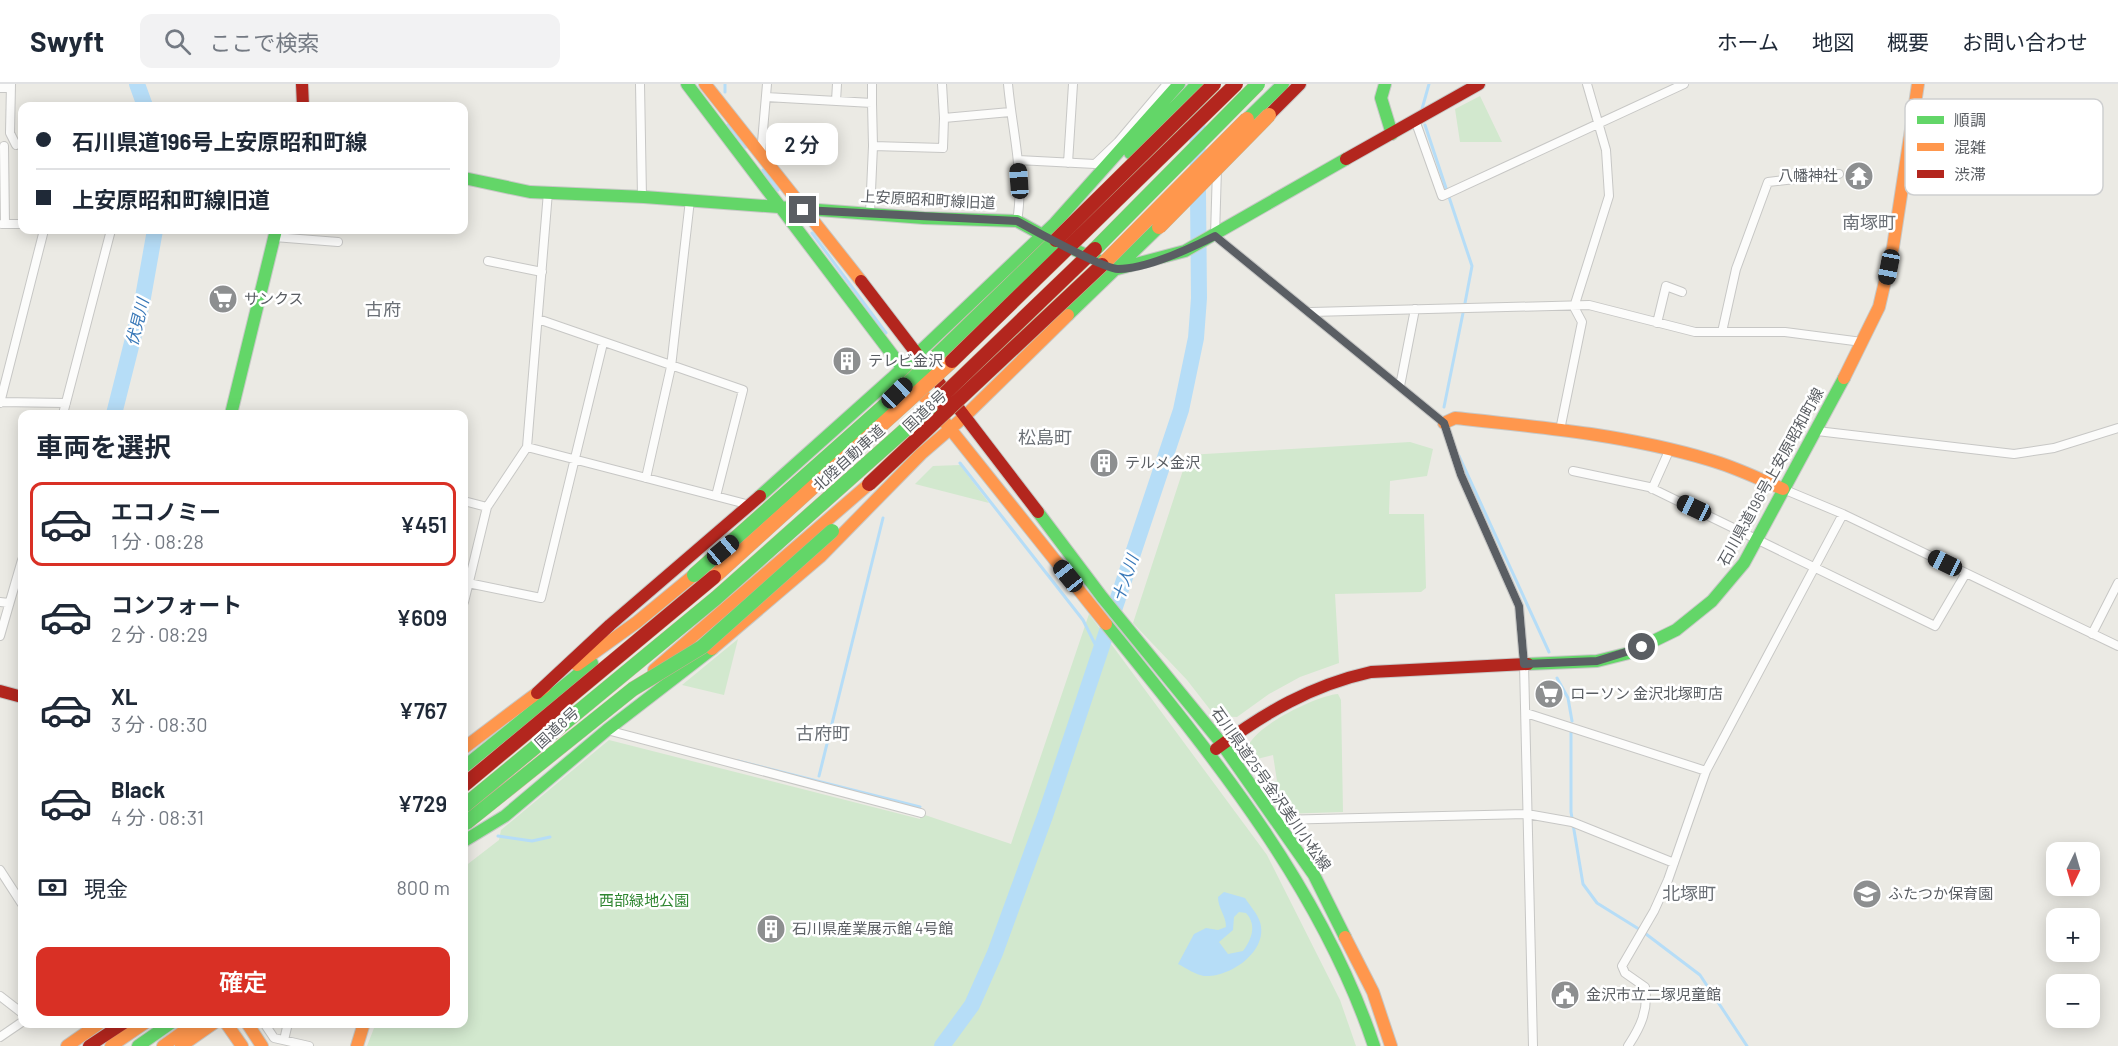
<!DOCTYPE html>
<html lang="ja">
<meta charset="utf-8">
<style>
:root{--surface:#fff;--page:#f2f2f3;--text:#1f2937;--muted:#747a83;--line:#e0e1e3;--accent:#d93025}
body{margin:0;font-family:Barlow,"Noto Sans JP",sans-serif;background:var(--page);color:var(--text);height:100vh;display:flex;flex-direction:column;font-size:22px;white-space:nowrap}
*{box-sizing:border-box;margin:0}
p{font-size:20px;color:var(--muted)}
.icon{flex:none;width:33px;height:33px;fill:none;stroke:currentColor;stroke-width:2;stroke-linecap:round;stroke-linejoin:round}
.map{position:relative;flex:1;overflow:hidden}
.side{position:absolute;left:18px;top:326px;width:450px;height:618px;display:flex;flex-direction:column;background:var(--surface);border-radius:12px;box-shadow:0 3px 15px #0003}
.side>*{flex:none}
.hud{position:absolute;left:18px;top:18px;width:450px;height:132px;border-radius:12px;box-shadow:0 3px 15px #0003;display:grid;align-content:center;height:132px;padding:0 18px;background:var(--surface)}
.needle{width:39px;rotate:185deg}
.buttons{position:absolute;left:2046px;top:758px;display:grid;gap:12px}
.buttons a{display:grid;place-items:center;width:54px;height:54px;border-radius:12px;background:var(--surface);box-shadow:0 3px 15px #0003;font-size:30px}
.end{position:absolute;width:27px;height:27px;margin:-14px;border:8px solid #5a5e63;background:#fff;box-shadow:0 0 0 3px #fff}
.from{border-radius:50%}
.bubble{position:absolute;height:42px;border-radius:12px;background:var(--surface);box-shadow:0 3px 15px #0003;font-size:20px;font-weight:600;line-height:42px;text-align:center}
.car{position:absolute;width:18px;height:36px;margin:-18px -9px;border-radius:8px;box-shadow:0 0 4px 2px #0007;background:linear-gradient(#222 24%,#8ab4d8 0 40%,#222 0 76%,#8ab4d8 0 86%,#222 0)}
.hud b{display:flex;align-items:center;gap:21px;height:57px;font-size:22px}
.hud b+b{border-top:2px solid var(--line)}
.hud i{width:15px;height:15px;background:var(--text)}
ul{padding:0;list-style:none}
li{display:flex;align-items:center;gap:18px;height:84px;margin:0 12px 9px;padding:0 6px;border:3px solid transparent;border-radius:12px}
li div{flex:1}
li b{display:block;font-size:22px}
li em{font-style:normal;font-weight:600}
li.selected{border-color:var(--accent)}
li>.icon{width:54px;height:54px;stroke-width:1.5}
h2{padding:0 18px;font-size:27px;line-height:72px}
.pay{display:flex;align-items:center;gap:15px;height:66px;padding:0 18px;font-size:22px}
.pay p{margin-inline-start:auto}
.action{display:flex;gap:12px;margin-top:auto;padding:12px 18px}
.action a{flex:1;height:69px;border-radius:12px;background:var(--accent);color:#fff;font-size:24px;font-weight:600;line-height:69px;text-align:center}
header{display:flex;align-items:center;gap:36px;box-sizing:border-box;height:84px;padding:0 30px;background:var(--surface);border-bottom:2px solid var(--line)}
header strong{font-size:28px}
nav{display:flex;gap:33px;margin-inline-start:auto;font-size:21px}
.search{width:420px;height:54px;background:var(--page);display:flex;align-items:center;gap:15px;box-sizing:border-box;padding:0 21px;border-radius:12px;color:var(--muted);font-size:22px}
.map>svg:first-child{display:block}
.green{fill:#d2e8ce}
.water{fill:#b6ddf7;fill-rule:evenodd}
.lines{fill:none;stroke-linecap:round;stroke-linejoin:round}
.stream{stroke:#b6ddf7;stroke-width:3}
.river{stroke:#b6ddf7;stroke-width:16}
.street-casing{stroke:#c7c7c5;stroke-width:10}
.fast-casing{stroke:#c7c8c6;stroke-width:14}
.slow-casing{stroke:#c7c8c6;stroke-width:14}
.jam-casing{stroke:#c7c8c6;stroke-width:14}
.street{stroke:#fcfcfb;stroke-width:8}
.fast{stroke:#63d668;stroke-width:12}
.slow{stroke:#ff974d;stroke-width:12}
.jam{stroke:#b3261e;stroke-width:12}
.fast-bridge-casing{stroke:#c2b292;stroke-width:15;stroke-linecap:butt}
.slow-bridge-casing{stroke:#c2b292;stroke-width:15;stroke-linecap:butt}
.jam-bridge-casing{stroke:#c2b292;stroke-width:15;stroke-linecap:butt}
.fast-bridge{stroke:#63d668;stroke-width:14}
.slow-bridge{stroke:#ff974d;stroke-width:14}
.jam-bridge{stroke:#b3261e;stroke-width:14}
.route{stroke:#5a5e63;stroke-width:8}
.labels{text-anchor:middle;stroke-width:5;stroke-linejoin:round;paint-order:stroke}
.poi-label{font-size:15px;fill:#5a5e63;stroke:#fff;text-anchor:start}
.street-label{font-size:15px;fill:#5a5e63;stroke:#fff}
.park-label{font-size:15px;fill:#2f8631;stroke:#fff}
.water-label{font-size:16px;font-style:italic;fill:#3878b8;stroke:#fff}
.quarter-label{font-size:18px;fill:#6b7076;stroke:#fff}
.key{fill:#fff;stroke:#cecfd0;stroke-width:1.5}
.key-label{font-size:16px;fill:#5a5e63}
</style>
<header>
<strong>Swyft</strong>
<div class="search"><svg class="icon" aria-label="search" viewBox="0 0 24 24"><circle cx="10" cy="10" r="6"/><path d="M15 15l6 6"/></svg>ここで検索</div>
<nav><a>ホーム</a><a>地図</a><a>概要</a><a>お問い合わせ</a></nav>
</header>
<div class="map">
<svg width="2118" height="962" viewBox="0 0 2118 962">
<rect width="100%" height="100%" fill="#ebeae4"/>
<path class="green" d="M1480,12l22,46h-42l-5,-33z
M1410,358l23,7 -6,27 -37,5 -1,33h35l2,74 -5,4 -86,2 4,69 -39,14 -31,17 -32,23 -22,-1 -28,-36 -54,-57 55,-168z
M960,381l29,38 -74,-19 18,-18z
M1089,530l178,241 73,145 16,46h-989l9,-23h88v-156l35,-27 2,-10 108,-90 311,79 2,-5 89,30z
M738,555l-14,56 -42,-10z
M1338,610l3,6 2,112 -63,2 -18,-32 15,-1 -4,-26 -24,6c0,-3 -2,-6 -2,-9 -1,-23 71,-57 91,-58z"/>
<path class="water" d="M1224,808l21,6c5,8 12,15 15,24 9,29 -30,56 -56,54 -8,-1 -18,-8 -26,-12l16,-30 12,-6 12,2 8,-3c0,-12 -8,-18 -8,-30zM1239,828l7,1c11,12 6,26 -3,38l-15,3 -9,-12 14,-12 1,-13z"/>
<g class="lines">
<path class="stream" d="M725,8v-8
M1422,25l7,-25
M728,41l18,22
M1425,41l47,141 -7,37
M763,86l15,20
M812,149l74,100
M1444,323l19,-94
M1459,372l90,196
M960,379l123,157 17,34
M1557,594l11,20 4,23
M1571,648v80l12,72 14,19 45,28 58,44 47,71
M738,677l182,46
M819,692l64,-258
M498,752l34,5 18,-4"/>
<path class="river" d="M137,0l8,22
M114,330l28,-111 13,-73
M942,962l30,-41 23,-52 50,-137 136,-406 15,-72 3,-40 -2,-210"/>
<g class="street-casing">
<path id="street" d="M11,0l-1,49 6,12
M640,0l2,113
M942,0l2,34
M1008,0c4,46 17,92 9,137
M0,4h11
M766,13l106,6 1,43 70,2 1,-30 66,-6
M836,17l1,-17
M872,19v-19
M1415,36l27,76 242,-112
M4,62l1,78
M761,70l6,-70
M1018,76l77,4 23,-22 49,-58
M1068,79l5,-79
M1217,84l-2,68 229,187 17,52 58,131 5,58 9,382
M1839,90l-71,8 -32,87 -14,63h63l77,10
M870,129l3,-67
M2,140h20
M274,153l64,5
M488,177l54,11
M1311,228l278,-7 106,27h27
M538,235l205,71 -27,106
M1657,239l9,-37 16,6
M1400,302l15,-77
M0,318l66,1
M0,319l44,-173
M63,330l48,-184
M1560,346l22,-108 -8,-15 35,-111 -3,-46 -19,-66
M1817,347l197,23 40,-6 64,-20
M527,363l223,58
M1573,387l76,16 286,139 31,-53
M646,394l25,-111 19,-167
M1652,405l17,-38
M1783,405l60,25 275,132
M464,417l23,6 40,-60 21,-255
M468,499l73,15 62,-255
M0,518l9,1
M464,518l23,-95
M2092,550l26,-51
M0,552l22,-76
M1526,629l180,58
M607,646l314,83
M1276,736l251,-6 45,8 102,41
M0,786l22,34
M0,912l22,17
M264,939l10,15 35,8
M0,953l22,-15
M284,956l4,-17
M1628,962c12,-18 21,-36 17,-59l-20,-14 -3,-7 32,-55 14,-31 38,-109 137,-257"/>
</g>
<g class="fast-casing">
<path id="fast" d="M687,0l229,302
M1385,0l-4,14 11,36
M1247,35l36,-35
M1130,69l67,-69
M464,94l66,14 114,5 280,21 93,3 31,17
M1064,161l53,24 68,-18 161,-92
M1068,231l91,-88
M231,330l45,-184
M760,412l132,-118 163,-155 124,-139
M1038,428l64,85 120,147 92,131 31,62
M1106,540c105,130 214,261 268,422
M1528,580l69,-3 32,-8 47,-23 36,-29 32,-38 100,-185
M464,683l128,-104
M464,757l41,-25 102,-86 105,-81
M138,962l33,-23"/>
</g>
<g class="slow-casing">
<path id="slow" d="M705,0l156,197
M1844,294l35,-71 14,-60 25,-163
M916,302l190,238
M1444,339l11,-5c86,9 172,17 255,42 25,7 49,19 73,29
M712,565l108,-92 101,-103 43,-37 104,-102
M577,581l60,-43 57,-47
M654,586l215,-186
M464,664l81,-61
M1345,853l28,55 18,54
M226,939l16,23
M247,939l15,23
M67,962l33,-23
M111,962l34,-23
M163,962l32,-23
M181,962l33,-23
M357,962l7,-23"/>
</g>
<g class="jam-casing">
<path id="jam" d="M302,0l1,22
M1269,31l31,-31
M1346,75l133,-75
M861,197l177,231
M0,607l22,6
M537,609l73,-68 150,-129
M1216,665c48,-36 96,-64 155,-77l157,-8
M89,962l35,-23"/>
</g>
<use href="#street" class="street"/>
<use href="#fast" class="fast"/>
<use href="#slow" class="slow"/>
<use href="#jam" class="jam"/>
<g class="fast-bridge-casing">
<path id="fast-bridge" d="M1095,165l163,-165
M694,491l200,-178 162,-157
M464,722l252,-208 219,-195
M466,739l167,-134 69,-42 130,-116"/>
</g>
<g class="slow-bridge-casing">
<path id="slow-bridge" d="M1159,143l110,-112
M1102,181l145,-146
M714,493l238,-216"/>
</g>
<g class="jam-bridge-casing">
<path id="jam-bridge" d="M1056,156l158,-156
M952,277l284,-277
M935,319l160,-154
M869,400l233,-219
M464,701l250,-208"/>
</g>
<use href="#fast-bridge" class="fast-bridge"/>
<use href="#slow-bridge" class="slow-bridge"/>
<use href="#jam-bridge" class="jam-bridge"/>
</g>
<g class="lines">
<path class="route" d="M803,126l214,11c16,9 87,48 101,48 27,0 73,-21 97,-33l229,187 17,52 58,131 5,58 73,-3 45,-14"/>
</g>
<defs>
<g id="temple-disc" transform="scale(1.5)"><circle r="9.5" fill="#8d8f90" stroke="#fff"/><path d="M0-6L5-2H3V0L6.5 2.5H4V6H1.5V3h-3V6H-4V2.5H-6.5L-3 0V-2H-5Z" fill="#fff"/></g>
<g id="supermarket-disc" transform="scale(1.5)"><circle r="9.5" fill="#8d8f90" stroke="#fff"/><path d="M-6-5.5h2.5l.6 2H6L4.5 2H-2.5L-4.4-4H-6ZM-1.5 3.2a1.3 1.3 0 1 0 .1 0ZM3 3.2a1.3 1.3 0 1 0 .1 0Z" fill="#fff"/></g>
<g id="building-disc" transform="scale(1.5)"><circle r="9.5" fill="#8d8f90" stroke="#fff"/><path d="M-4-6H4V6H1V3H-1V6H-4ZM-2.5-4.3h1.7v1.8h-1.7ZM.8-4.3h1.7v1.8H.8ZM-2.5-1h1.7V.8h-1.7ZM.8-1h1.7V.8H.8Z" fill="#fff"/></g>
<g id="school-disc" transform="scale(1.5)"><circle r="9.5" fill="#8d8f90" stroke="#fff"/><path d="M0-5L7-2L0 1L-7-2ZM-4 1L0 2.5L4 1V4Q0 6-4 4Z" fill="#fff"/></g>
<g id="civic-disc" transform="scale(1.5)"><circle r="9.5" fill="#8d8f90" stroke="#fff"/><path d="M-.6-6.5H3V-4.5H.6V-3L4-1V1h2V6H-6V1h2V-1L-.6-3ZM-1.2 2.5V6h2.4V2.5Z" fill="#fff"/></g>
</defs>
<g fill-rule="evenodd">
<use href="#temple-disc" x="1859" y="92"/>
<use href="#supermarket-disc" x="223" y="215"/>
<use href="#building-disc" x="847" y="277"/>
<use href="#building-disc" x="1104" y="379"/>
<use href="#supermarket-disc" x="1549" y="610"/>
<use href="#school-disc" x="1867" y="810"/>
<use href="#building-disc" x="771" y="845"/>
<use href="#civic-disc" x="1565" y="911"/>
</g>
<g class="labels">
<g class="poi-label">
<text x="1838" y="97" text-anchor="end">八幡神社</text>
<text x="244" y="220">サンクス</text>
<text x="868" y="282">テレビ金沢</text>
<text x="1125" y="384">テルメ金沢</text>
<text x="1570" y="615">ローソン 金沢北塚町店</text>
<text x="1888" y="815">ふたつか保育園</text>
<text x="792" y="850">石川県産業展示館 4号館</text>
<text x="1586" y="916">金沢市立二塚児童館</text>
</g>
<g class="street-label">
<text transform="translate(928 116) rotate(3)" y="5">上安原昭和町線旧道</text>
<text transform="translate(925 327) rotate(-43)" y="5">国道8号</text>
<text transform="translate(849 374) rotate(-42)" y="5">北陸自動車道</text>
<text transform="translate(1771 393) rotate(-61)" y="5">石川県道196号上安原昭和町線</text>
<text transform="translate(557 644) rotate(-42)" y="5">国道8号</text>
<text transform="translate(1271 705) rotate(55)" y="5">石川県道25号金沢美川小松線</text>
</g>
<g class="park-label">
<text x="644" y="822">西部緑地公園</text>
</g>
<g class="water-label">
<text transform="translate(137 238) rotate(-76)" y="6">伏見川</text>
<text transform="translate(1125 494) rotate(-71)" y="6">十人川</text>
</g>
<g class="quarter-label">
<text x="1869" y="145">南塚町</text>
<text x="383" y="232">古府</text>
<text x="1045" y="360">松島町</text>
<text x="823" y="656">古府町</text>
<text x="1689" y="816">北塚町</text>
</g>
</g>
<rect x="1905" y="15" width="198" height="96" rx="9" class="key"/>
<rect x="1917" y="32" width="27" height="8" fill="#63d668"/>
<rect x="1917" y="59" width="27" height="8" fill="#ff974d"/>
<rect x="1917" y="86" width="27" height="8" fill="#b3261e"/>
<g class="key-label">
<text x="1954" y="42">順調</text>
<text x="1954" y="69">混雑</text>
<text x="1954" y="96">渋滞</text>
</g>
</svg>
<div class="buttons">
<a><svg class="needle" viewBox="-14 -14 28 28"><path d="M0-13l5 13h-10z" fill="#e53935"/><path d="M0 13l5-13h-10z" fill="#747a83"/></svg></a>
<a>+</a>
<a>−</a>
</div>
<i class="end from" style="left:1642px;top:563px"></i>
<i class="end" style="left:803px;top:126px"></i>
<div class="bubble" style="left:766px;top:39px;width:72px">2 分</div>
<i class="car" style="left:1019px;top:97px;rotate:356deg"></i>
<i class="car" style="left:1889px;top:183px;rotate:191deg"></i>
<i class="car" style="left:897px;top:309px;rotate:46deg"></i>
<i class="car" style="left:1694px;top:424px;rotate:295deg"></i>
<i class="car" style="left:723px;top:466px;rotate:50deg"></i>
<i class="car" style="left:1945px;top:479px;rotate:296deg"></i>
<i class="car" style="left:1068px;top:492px;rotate:321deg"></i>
<div class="hud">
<b><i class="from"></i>石川県道196号上安原昭和町線</b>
<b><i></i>上安原昭和町線旧道</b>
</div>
<section class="side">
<h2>車両を選択</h2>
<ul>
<li class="selected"><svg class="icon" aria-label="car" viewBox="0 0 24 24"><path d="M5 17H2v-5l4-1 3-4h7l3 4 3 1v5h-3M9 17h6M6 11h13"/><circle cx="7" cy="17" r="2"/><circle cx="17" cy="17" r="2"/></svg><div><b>エコノミー</b><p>1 分 · 08:28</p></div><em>¥451</em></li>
<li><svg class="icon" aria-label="car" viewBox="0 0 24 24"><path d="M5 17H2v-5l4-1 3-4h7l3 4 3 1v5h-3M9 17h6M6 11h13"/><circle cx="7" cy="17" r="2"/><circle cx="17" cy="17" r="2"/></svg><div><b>コンフォート</b><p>2 分 · 08:29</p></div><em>¥609</em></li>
<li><svg class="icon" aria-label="car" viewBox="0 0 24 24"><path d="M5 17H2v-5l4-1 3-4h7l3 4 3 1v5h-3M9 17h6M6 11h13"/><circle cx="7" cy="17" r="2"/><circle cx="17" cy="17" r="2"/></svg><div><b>XL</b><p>3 分 · 08:30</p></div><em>¥767</em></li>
<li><svg class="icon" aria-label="car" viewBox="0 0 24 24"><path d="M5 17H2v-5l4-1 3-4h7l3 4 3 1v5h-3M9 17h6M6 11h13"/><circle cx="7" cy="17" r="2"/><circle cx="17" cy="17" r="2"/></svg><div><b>Black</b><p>4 分 · 08:31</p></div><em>¥729</em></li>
</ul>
<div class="pay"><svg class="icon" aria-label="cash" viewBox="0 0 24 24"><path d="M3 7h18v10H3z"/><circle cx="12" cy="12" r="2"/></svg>現金<p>800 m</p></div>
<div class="action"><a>確定</a></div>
</section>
</div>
